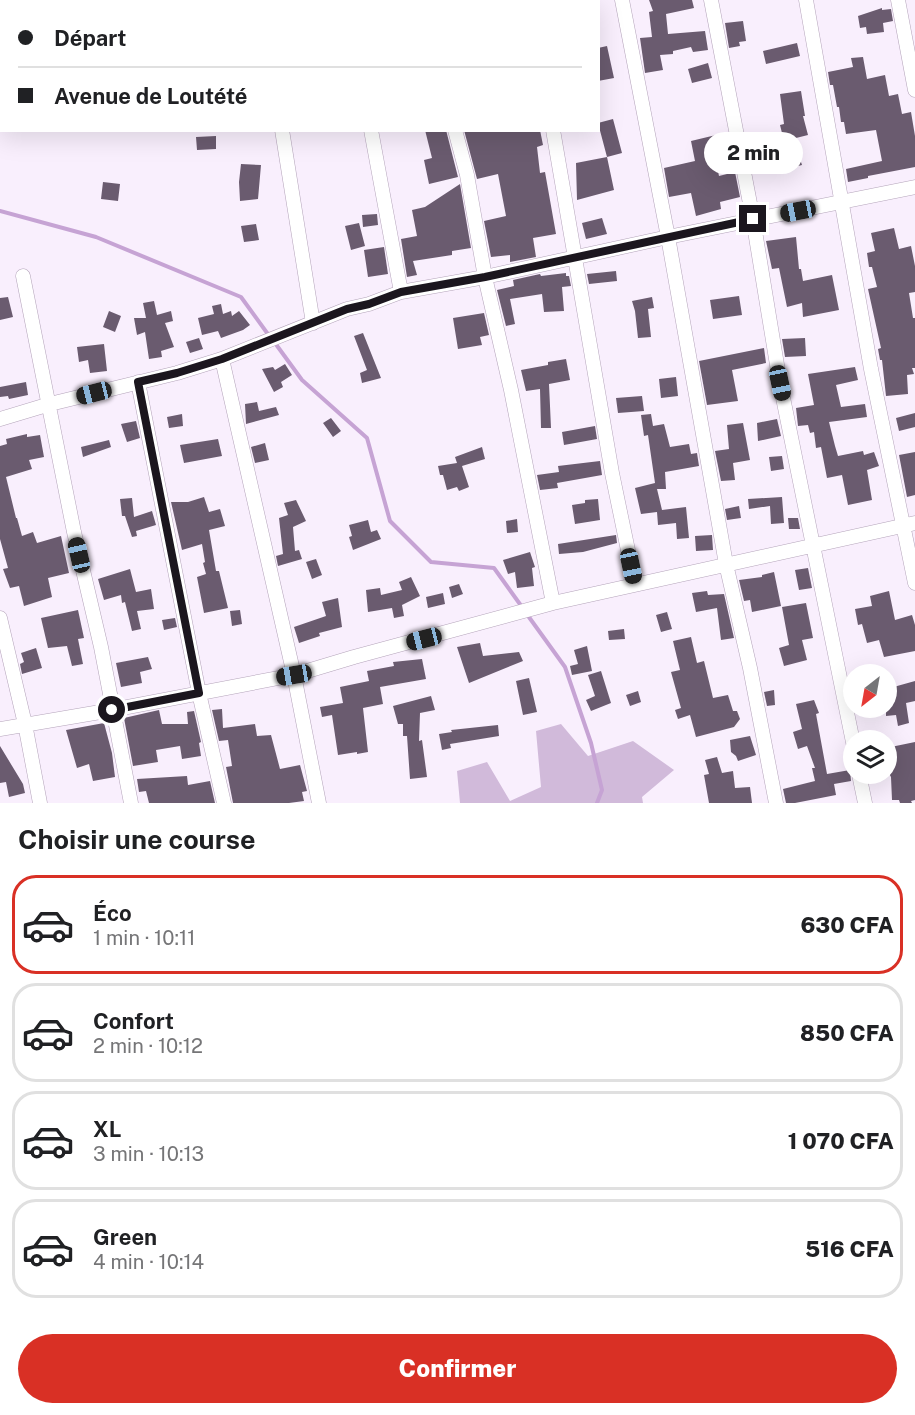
<!DOCTYPE html>
<html lang="fr">
<meta charset="utf-8">
<style>
:root{--surface:#fff;--page:#f6f6f6;--text:#202124;--muted:#757577;--line:#e0e0e0;--accent:#d93025}
body{margin:0;font-family:"Public Sans",sans-serif;background:var(--page);color:var(--text);height:100vh;display:flex;flex-direction:column;font-size:22px;white-space:nowrap}
*{box-sizing:border-box;margin:0}
p{font-size:20px;color:var(--muted)}
.icon{flex:none;width:33px;height:33px;fill:none;stroke:currentColor;stroke-width:2;stroke-linecap:round;stroke-linejoin:round}
.map{position:relative;height:803px;overflow:hidden}
.side{display:flex;flex-direction:column;background:var(--surface);flex:1}
.side>*{flex:none}
.banner{position:absolute;left:0px;top:0px;width:600px;height:132px;box-shadow:0 6px 24px #0002;display:grid;align-content:center;height:132px;padding:0 18px;background:var(--surface)}
.needle{width:39px;rotate:211deg}
.tools{position:absolute;left:843px;top:664px;display:grid;gap:12px}
.tools a{display:grid;place-items:center;width:54px;height:54px;border-radius:50%;background:var(--surface);box-shadow:0 6px 24px #0002;font-size:30px}
.end{position:absolute;width:27px;height:27px;margin:-14px;border:8px solid #1b161e;background:#fff;box-shadow:0 0 0 3px #fff}
.from{border-radius:50%}
.bubble{position:absolute;height:42px;border-radius:21px;background:var(--surface);box-shadow:0 6px 24px #0002;font-size:20px;font-weight:800;line-height:42px;text-align:center}
.car{position:absolute;width:18px;height:36px;margin:-18px -9px;border-radius:8px;box-shadow:0 0 4px 2px #0007;background:linear-gradient(#222 24%,#8ab4d8 0 40%,#222 0 76%,#8ab4d8 0 86%,#222 0)}
.banner b{display:flex;align-items:center;gap:21px;height:57px;font-size:22px}
.banner b+b{border-top:2px solid var(--line)}
.banner i{width:15px;height:15px;background:var(--text)}
ul{padding:0;list-style:none}
li{display:flex;align-items:center;gap:18px;height:99px;margin:0 12px 9px;padding:0 6px;border:3px solid var(--line);border-radius:24px}
li div{flex:1}
li b{display:block;font-size:22px}
li em{font-style:normal;font-weight:800}
li.current{border-color:var(--accent)}
li>.icon{width:54px;height:54px;stroke-width:1.5}
h2{padding:0 18px;font-size:27px;line-height:72px}
.action{display:flex;gap:12px;margin-top:auto;padding:12px 18px}
.action a{flex:1;height:69px;border-radius:36px;background:var(--accent);color:#fff;font-size:24px;font-weight:800;line-height:69px;text-align:center}
.map>svg:first-child{display:block}
.green{fill:#d1bada}
.lines{fill:none;stroke-linecap:round;stroke-linejoin:round}
.stream{stroke:#c6a3d4;stroke-width:4}
.building{fill:#6a5b6f}
.street-casing{stroke:#b4a4ba;stroke-width:15}
.street{stroke:#fff;stroke-width:14}
.route{stroke:#1b161e;stroke-width:8}
</style>
<div class="map">
<svg width="915" height="803" viewBox="0 0 915 803">
<rect width="100%" height="100%" fill="#f9effd"/>
<path class="green" d="M561,724l27,32 45,-15 41,29 -32,27 1,6h-183l-3,-32 30,-9 23,39 31,-14 -5,-56z"/>
<g class="lines">
<path class="stream" d="M0,211l96,26 145,60 29,40
M275,343l27,37 65,58 23,83 41,41 63,6 28,39
M526,613l39,54 26,76 11,47 -5,13"/>
</g>
<path class="building" d="M649,0h43l2,8 -28,6 2,20 37,-3 3,19 -15,2 -2,-5 -18,4v3l-13,1 3,15 -18,3 -5,-35 12,-1 -3,-25 4,-1z
M882,8v2l9,-1 2,12 -10,2 1,9 -17,2 -1,-7 -6,1 -2,-12z
M743,21l3,20 -7,1 1,4 -11,2 -4,-25z
M797,43l3,13 -34,8 -3,-13z
M607,46l7,32 -16,3v-33z
M863,57l4,22 18,-4 4,21 9,-2 4,20 9,-2 4,24v31l-47,9v2l-20,4 -2,-13 36,-8 -6,-31 -30,4 -2,-12h-3l-2,-15h-2l-4,-22h-3l-2,-13 25,-5 -2,-9z
M708,63l4,15 -20,5 -4,-14z
M801,91l4,25h-2l5,19 -24,6 -4,-16 4,-1 -4,-30z
M613,119l9,34 -15,4 -9,-34z
M425,130h21l12,47 -29,7 -5,-24 8,-2z
M464,130h76l3,15 -6,2 3,26 5,-1 11,62 -23,4 3,19 -26,5v-7l-19,2 -7,-36 22,-5 -8,-42 -21,5z
M716,135l5,22 -6,1 4,18 16,-4 5,25 -20,5 1,7 -25,7 -5,-23 -22,4 -5,-29 31,-7 -4,-20z
M216,136v13l-19,1 -1,-13z
M799,156l3,9 -12,3 -3,-9z
M607,157l7,33 -37,10 -1,-37z
M241,164l20,1 -3,34 -18,2 -1,-19z
M103,182l17,2 -2,17 -17,-2z
M460,184l11,64 -19,3v4l-39,6 4,14 -10,2 -6,-38 16,-3 -5,-26 13,-3z
M377,214l1,11 -15,2 -1,-12z
M602,218l5,16 -21,5 -4,-16z
M359,223l6,23 -14,4 -6,-24z
M256,224l3,16 -15,2 -3,-16z
M894,228l5,21 12,-3 4,20v26l-6,1 4,25h2v50h-3l2,6 -7,1 1,19 -22,2 -4,-36h-2l-2,-11 3,-1 -13,-59 9,-2 -5,-20h-3l-2,-14 8,-2 -4,-18z
M796,237l3,32h2l2,12 29,-6 7,35 -36,7 -1,-14 -15,4 -8,-39 -7,1 -6,-28z
M384,247l4,27 -20,3 -4,-27z
M616,271l1,10 -28,3 -2,-10z
M566,273v3h3l2,10 -9,1 2,24 -20,1 -2,-18 -32,5 5,25 -9,2 -9,-36 17,-4 -1,-6 27,-6 1,2z
M739,296l3,19 -29,4 -3,-19z
M8,297l5,20 -13,3v-22z
M652,297l2,11 -6,1 3,28 -13,1 -3,-27 -3,-10z
M154,301l3,14 14,-4 2,10 -8,2 9,24 -13,4 1,6 -13,2 -4,-27 -8,3 -3,-17h12l-3,-15z
M221,304l2,10 8,-3 1,5 7,-5 11,14 -7,5 -22,8 -3,-7 -16,4 -4,-17 16,-4 -2,-8z
M109,311l12,5 -6,16 -12,-5z
M484,313l5,22 -9,2 2,8 -24,4 -5,-31z
M363,333l18,45 -19,5 -2,-10 7,-3 -13,-34z
M199,338l4,11 -13,4 -4,-11z
M805,338l1,18 -21,1 -3,-18z
M104,344l3,27 -17,2 -2,-13 -9,2 -2,-15z
M764,348l2,15 -34,7 6,31 -31,4 -8,-44z
M566,359l4,21 -21,4 2,44h-10l-1,-39 -14,2 -5,-21 27,-5v-3z
M285,364l7,11 -11,7 2,5 -9,5 -12,-23 11,-2 2,3z
M855,367l3,13 -22,5 5,22 24,-3 2,13 -38,5 6,24 3,10 25,-5 1,4 10,-3 5,14 -12,4 5,30 -24,5 -6,-30 -15,3 -6,-31 -5,1 -2,-16 -4,1 -2,-8 -10,1 -2,-18 18,-3 -6,-31z
M676,377l2,19 -17,2 -2,-19z
M26,382l2,13 -19,4 -1,-3 -8,1v-10z
M642,396l2,15 -26,2 -2,-15z
M257,402l2,9 17,-4 3,8 -33,9 -1,-20z
M915,413v14l-16,4 -3,-13z
M182,414l1,12 -14,2 -2,-11z
M651,414l2,12 11,-2 6,23 19,-3 2,10 6,-1 2,13 -34,6 1,17h-9l5,21 24,-3 3,31 -12,1 -1,-16 -18,2 -1,-13 -16,2 -6,-26 20,-5 -7,-48 -4,1 -3,-21z
M331,418l10,13 -8,6 -10,-14z
M777,419l4,17 -23,5 -1,-18z
M136,421l4,17 -13,4 -6,-18z
M743,423l7,37 -17,3 2,17 -14,1 -6,-30 14,-2 -2,-24z
M595,426l2,13 -33,6 -2,-13z
M27,434v3l13,-2 4,22 -15,3 3,9 -26,8 10,41h1l5,18 11,-4 4,11 24,-7 8,37 -21,5 4,19 -28,9 -5,-20 -9,2 -7,-19 5,-1 -8,-29v-93l7,-2 -1,-5z
M218,439l4,17 -38,7 -4,-18z
M109,440l2,7 -28,10 -2,-10z
M265,443l4,17 -14,3 -4,-16z
M482,447l3,12 -23,7 7,21 -10,4 -2,-4 -10,3 -4,-15h-3l-2,-9 19,-3 -2,-6z
M915,452v43l-8,2 -8,-42z
M782,456l2,13 -13,2 -2,-14z
M600,461l2,14 -45,8 1,5 -18,2 -3,-15 22,-3 -1,-6z
M204,497l5,15 11,-3 5,17 -16,4 7,41h3l9,37 -24,5 -7,-36 9,-3 -3,-11 2,-1 -3,-18 -20,6 -11,-48h17z
M782,497l2,26 -13,1 -1,-18 -21,3 -1,-10z
M132,498l2,19 18,-6 4,14 -20,6 1,5 -5,1 -7,-21h-3l-2,-17z
M598,499l2,21 -25,4 -3,-19 13,-2v-3z
M296,500l10,21 -13,6 2,24 4,-1 3,9 -24,7 -2,-10 7,-2 -4,-36 9,-3 -4,-12z
M739,506l2,12 -14,2 -2,-11z
M788,518h10l2,11h-11z
M517,519l1,13 -11,1 -1,-12z
M368,520l3,12 6,-2 4,9 -28,11 -4,-13 3,-1 -3,-11z
M616,535l1,8 -34,9 -24,2 -1,-10z
M712,535l1,15 -17,1 -1,-15z
M530,552l5,15 -3,1 2,18 -17,2 -2,-16 -7,2 -5,-14z
M316,559l6,16 -10,4 -6,-17z
M808,568l4,20 -13,2 -4,-20z
M130,569l6,23 15,-3 3,20 -17,2 4,18 -9,2 -7,-29 -3,1 -1,-8 -17,5 -6,-21z
M774,572l7,34 -29,6 -2,-12 -6,1 -5,-21 23,-3v-2z
M411,577l9,19 -18,9 2,11 -10,2 -2,-10 -24,4 -2,-22 14,-2 1,7 21,-5 -3,-8z
M459,584l4,10 -11,4 -3,-11z
M707,591l1,4 16,-1 10,44 -13,2 -4,-32 -21,4 -4,-19z
M889,591l6,29 17,-5 3,10v26l-31,6 -5,-17 -12,3 -5,-19 -4,1 -3,-16 17,-3 -2,-10z
M443,593l2,11 -17,4 -2,-11z
M338,598l4,29 -23,6 1,3 -21,7 -5,-16 32,-11 -4,-14z
M806,603l7,35 -11,2 5,20 -23,6 -5,-18 10,-3 -7,-38z
M78,610l6,28 -6,1 5,25 -11,2 -5,-20 -19,2 -7,-30z
M240,610l2,14 -10,2 -2,-15z
M667,612l5,17 -11,3 -5,-17z
M175,618l2,9 -13,3 -2,-10z
M624,629l1,10 -16,1 -1,-9z
M691,637l6,26 7,-2 9,37 15,-3 5,16h4l3,8 -6,8 -38,10 -6,-22 -12,4 -3,-9 6,-2 -10,-36 9,-2 -7,-29z
M480,643l3,13 36,-4 4,9 -54,22 -12,-36z
M587,646l5,25 -20,4 -2,-9 8,-2 -4,-14z
M36,648l6,20 -20,6 -2,-10 4,-2 -3,-9z
M148,657l4,12 -12,3 2,11 -21,4 -5,-24z
M422,659l4,20 -46,8 3,17 -20,4 5,44 -11,2v-2l-19,3 -6,-40 -10,2 -2,-10 23,-4 -3,-16 29,-6 -2,-10 27,-5 -1,-4z
M601,671l10,32 -20,8 -5,-11 9,-4 -7,-21z
M529,678l8,34 -14,3 -7,-34z
M915,681v20l-9,2 3,20 -11,3 -2,-11 -10,1v-17h7l-3,-11z
M774,690l1,15 -8,1 -3,-14z
M638,691l3,11 -11,4 -4,-11z
M431,696l4,14 -15,3 -1,28 3,-1 5,37 -17,2 -3,-43h-4v-12h-5l-5,-18z
M814,700l5,13 -3,1 11,60 23,-4 1,11 -17,3 2,11 -41,8h-9l-3,-14 32,-8 -3,-13h3l-8,-22 -9,3 -5,-17 9,-3 -6,-25z
M222,709l1,19 32,-4 2,12 14,-1 9,34 20,-4 7,26 -5,1 2,9 -15,2h-56l-7,-36 6,-1 -4,-26 -9,1 -7,-31z
M159,710l3,14h26l-1,-12 7,-1 7,31 -2,1 2,13 -19,3 -2,-13 -24,4 2,12 -25,4 -9,-48z
M104,723l8,30 3,24 -22,4 -4,-17 -12,4 -11,-38z
M498,725l1,11 -49,8 1,4 -9,2 -3,-16 13,-2 -1,-2z
M750,736l6,19 -18,6 -2,-5 -5,-4 -1,-12z
M915,742v58l-4,1 1,2h-12l-1,-3h-7l-1,-23 -5,-9v-20z
M0,746l23,38 2,9 -16,4 -3,-15 -6,1z
M717,757l5,16 11,-2 2,17 15,-1 2,16h-43l-5,-28 5,-1 -4,-14z
M187,776l1,9 22,-4 5,22h-66l-3,-12 -7,1 -2,-13z"/>
<g class="lines">
<g class="street-casing">
<path id="street" d="M157,0l1,2
M259,0v2
M345,0v2
M529,0v2
M622,0l46,237 58,327 24,104 26,135
M711,0l42,219 27,164 74,364
M806,0l65,369 44,214
M898,0l17,90
M282,130l31,193
M371,130l30,162
M455,130l12,45 18,102 26,113 42,213
M553,130l59,343 23,111
M23,276l51,256 27,115 30,156
M222,359l72,316 25,128
M138,382l61,311 25,110
M0,419l50,-15 127,-31 45,-14 125,-50 22,-5 32,-12 84,-15 183,-40 247,-50
M0,618l25,106 15,79
M0,729l112,-19 182,-35 60,-18 199,-54 362,-80
M859,774l6,29"/>
</g>
<use href="#street" class="street"/>
</g>
<g class="lines">
<path class="route" d="M112,710l87,-17 -61,-311 39,-9 45,-14 125,-50 22,-5 32,-12 84,-15 268,-58"/>
</g>
</svg>
<div class="tools">
<a><svg class="needle" viewBox="-14 -14 28 28"><path d="M0-13l5 13h-10z" fill="#e53935"/><path d="M0 13l5-13h-10z" fill="#757577"/></svg></a>
<a><svg class="icon" aria-label="layers" viewBox="0 0 24 24"><path d="M12 4l9 5-9 5-9-5zM3 14l9 5 9-5"/></svg></a>
</div>
<i class="end from" style="left:112px;top:710px"></i>
<i class="end" style="left:753px;top:219px"></i>
<div class="bubble" style="left:704px;top:132px;width:99px">2 min</div>
<i class="car" style="left:798px;top:211px;rotate:259deg"></i>
<i class="car" style="left:780px;top:383px;rotate:168deg"></i>
<i class="car" style="left:94px;top:393px;rotate:256deg"></i>
<i class="car" style="left:79px;top:555px;rotate:347deg"></i>
<i class="car" style="left:631px;top:566px;rotate:168deg"></i>
<i class="car" style="left:424px;top:639px;rotate:256deg"></i>
<i class="car" style="left:294px;top:675px;rotate:260deg"></i>
<div class="banner">
<b><i class="from"></i>Départ</b>
<b><i></i>Avenue de Loutété</b>
</div>
</div>
<section class="side">
<h2>Choisir une course</h2>
<ul>
<li class="current"><svg class="icon" aria-label="car" viewBox="0 0 24 24"><path d="M5 17H2v-5l4-1 3-4h7l3 4 3 1v5h-3M9 17h6M6 11h13"/><circle cx="7" cy="17" r="2"/><circle cx="17" cy="17" r="2"/></svg><div><b>Éco</b><p>1 min · 10:11</p></div><em>630 CFA</em></li>
<li><svg class="icon" aria-label="car" viewBox="0 0 24 24"><path d="M5 17H2v-5l4-1 3-4h7l3 4 3 1v5h-3M9 17h6M6 11h13"/><circle cx="7" cy="17" r="2"/><circle cx="17" cy="17" r="2"/></svg><div><b>Confort</b><p>2 min · 10:12</p></div><em>850 CFA</em></li>
<li><svg class="icon" aria-label="car" viewBox="0 0 24 24"><path d="M5 17H2v-5l4-1 3-4h7l3 4 3 1v5h-3M9 17h6M6 11h13"/><circle cx="7" cy="17" r="2"/><circle cx="17" cy="17" r="2"/></svg><div><b>XL</b><p>3 min · 10:13</p></div><em>1 070 CFA</em></li>
<li><svg class="icon" aria-label="car" viewBox="0 0 24 24"><path d="M5 17H2v-5l4-1 3-4h7l3 4 3 1v5h-3M9 17h6M6 11h13"/><circle cx="7" cy="17" r="2"/><circle cx="17" cy="17" r="2"/></svg><div><b>Green</b><p>4 min · 10:14</p></div><em>516 CFA</em></li>
</ul>
<div class="action"><a>Confirmer</a></div>
</section>
